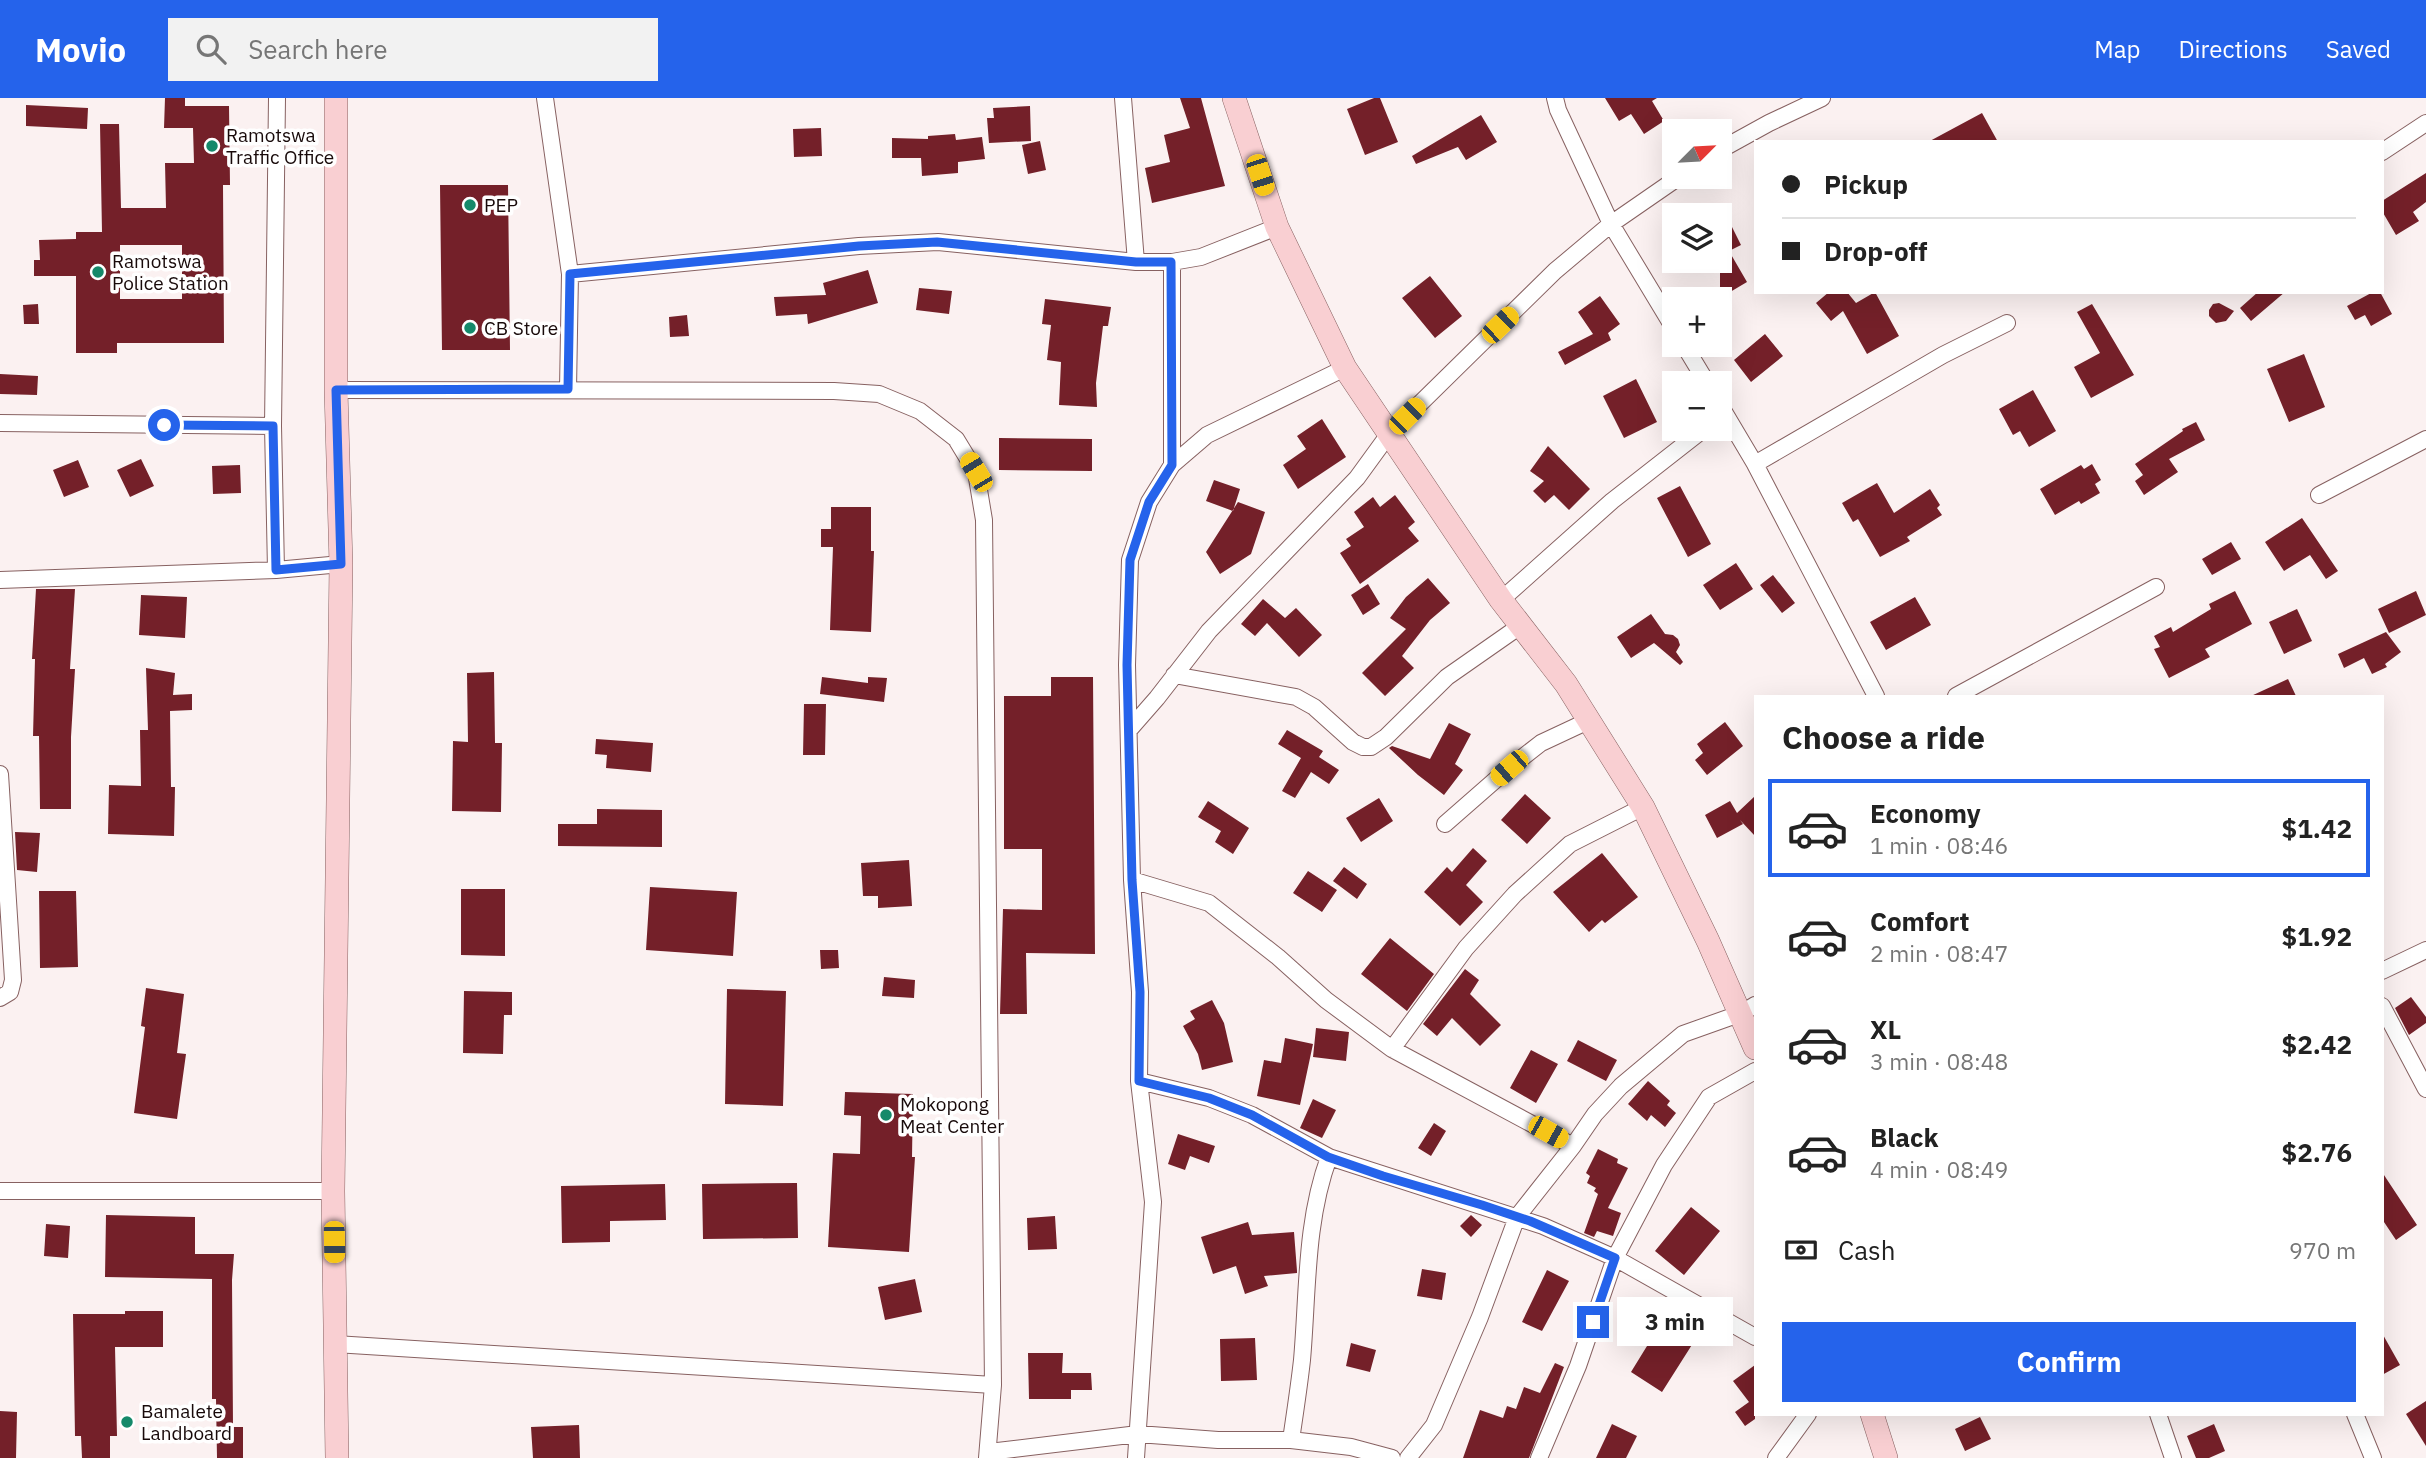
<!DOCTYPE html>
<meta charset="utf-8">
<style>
:root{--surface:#fff;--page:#f2f2f2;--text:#222;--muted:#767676;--line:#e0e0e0;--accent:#2563eb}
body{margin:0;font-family:"IBM Plex Sans",sans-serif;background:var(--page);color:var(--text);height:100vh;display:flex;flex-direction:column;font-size:26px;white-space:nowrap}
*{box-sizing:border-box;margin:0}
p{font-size:23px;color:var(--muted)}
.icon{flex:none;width:38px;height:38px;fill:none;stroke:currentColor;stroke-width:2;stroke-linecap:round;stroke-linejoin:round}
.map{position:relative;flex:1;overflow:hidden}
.side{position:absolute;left:1754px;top:597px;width:630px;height:721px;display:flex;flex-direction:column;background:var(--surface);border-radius:0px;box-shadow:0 7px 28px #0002}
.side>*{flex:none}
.banner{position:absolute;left:1754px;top:42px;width:630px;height:154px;border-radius:0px;box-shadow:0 7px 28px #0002;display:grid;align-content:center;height:154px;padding:0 28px;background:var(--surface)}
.needle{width:46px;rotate:66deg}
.tools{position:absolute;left:1662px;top:21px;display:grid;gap:14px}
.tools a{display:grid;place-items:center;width:70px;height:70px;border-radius:0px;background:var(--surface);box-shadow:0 7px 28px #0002;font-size:35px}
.end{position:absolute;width:32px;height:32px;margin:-16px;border:9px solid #2563eb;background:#fff;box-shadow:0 0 0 4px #fff}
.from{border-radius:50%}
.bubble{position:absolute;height:49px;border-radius:0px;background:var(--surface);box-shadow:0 7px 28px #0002;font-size:23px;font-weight:800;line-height:49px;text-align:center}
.car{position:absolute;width:21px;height:42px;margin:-21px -10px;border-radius:9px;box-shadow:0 0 5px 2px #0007;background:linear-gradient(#f5c518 24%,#345 0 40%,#f5c518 0 76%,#345 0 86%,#f5c518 0)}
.banner b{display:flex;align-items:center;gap:24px;height:66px;font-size:26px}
.banner b+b{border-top:2px solid var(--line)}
.banner i{width:18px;height:18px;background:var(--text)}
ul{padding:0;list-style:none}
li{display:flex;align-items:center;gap:21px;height:98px;margin:0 14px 10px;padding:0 14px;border:4px solid transparent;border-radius:0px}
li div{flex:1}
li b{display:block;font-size:26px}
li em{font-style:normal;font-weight:800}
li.current{border-color:var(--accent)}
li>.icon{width:63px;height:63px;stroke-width:1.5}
h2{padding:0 28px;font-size:32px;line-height:84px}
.pay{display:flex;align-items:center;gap:18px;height:77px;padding:0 28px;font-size:26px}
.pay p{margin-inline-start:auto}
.cta{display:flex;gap:14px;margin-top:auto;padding:14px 28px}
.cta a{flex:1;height:80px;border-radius:0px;background:var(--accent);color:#fff;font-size:28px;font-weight:800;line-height:80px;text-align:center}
header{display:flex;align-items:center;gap:42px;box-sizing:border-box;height:98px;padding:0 35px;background:var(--accent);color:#fff}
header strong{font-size:33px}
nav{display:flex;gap:38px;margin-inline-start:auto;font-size:24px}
.search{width:490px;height:63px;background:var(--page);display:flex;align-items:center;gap:18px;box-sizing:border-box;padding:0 24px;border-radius:0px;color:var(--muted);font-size:26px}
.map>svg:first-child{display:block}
.building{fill:#742029;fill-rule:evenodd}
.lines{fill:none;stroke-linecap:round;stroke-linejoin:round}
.street-casing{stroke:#876161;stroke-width:18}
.secondary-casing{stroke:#876161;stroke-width:24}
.street{stroke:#fff;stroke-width:16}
.secondary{stroke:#f9cfd2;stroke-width:23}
.route{stroke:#2563eb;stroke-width:9}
.poi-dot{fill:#15896a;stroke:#fff;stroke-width:2.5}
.labels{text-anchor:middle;stroke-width:7;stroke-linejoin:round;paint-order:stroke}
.poi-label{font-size:19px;fill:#180a0a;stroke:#fff;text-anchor:start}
</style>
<header>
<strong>Movio</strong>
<div class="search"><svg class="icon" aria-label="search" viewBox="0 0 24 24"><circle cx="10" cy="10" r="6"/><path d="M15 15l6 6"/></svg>Search here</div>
<nav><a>Map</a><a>Directions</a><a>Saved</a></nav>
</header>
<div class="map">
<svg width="2426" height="1360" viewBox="0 0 2426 1360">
<rect width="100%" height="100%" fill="#fbf1f1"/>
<path class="building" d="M165,0h20v8h44l1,79h-7l1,158h-107v10h-41v-77h-42v-16h6l-1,-20 37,-1v-7h26l-2,-108h19l2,84h45l-1,-45h29l-1,-35h-29zM120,147h62v54h-62z
M1180,0h21l24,88 -73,17 -7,-35 25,-6 -6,-27 26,-7z
M1374,0h6l18,44 -33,13 -18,-46z
M1605,0h52l-5,3 12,20 -20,13 -13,-20 -12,7z
M26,7l62,3 -1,21 -61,-3z
M1030,8l1,35 -42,2 -2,-25h7l-1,-10z
M1982,15l16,29h-70z
M1481,17l16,27 -31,18 -8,-13 -42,17 -4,-8z
M821,30l1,28 -28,1 -1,-28z
M955,36l1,6 26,-3 3,22 -27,3v11l-36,3 -1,-18h-29v-20l36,1v-3z
M1040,43l6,29 -18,4 -6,-29z
M2426,75v29l-13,10 6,9 -23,14 -14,-24v-10z
M440,87h68l2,165h-68z
M1720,105l21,42 -12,6 18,31 -27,16z
M868,172l10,33 -70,21 -1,-10 -31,2 -2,-19 52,-2 -3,-12z
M1430,178l32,40 -27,22 -33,-40z
M919,190l33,3 -3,23 -33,-4z
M1829,194h18l9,11 19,-11 24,44 -32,18 -24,-43 -12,10 -15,-18z
M2258,194h27l-34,29 -11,-13z
M2373,194h7l12,22 -21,12 -6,-11 -10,5 -8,-14z
M1600,198l20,28 -12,9 3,7 -46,25 -7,-13 35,-18 -15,-22z
M1045,201l66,8 -3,19h-5l-7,57 1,24 -38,-2 2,-43 -14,-2 4,-35 -9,-1z
M2219,205l15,8 -8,10 -10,2 -7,-7v-6l4,-6z
M38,206l1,20h-15l-1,-19z
M2092,206l42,71 -43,23 -17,-31 26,-14 -23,-41z
M687,217l2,21 -19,1 -1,-20z
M1765,236l18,22 -32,26 -17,-22z
M2304,256l21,53 -36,15 -22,-53z
M0,276l38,2 -1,19 -37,-1z
M1636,281l21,43 -33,16 -21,-42z
M2033,292l23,41 -27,16 -9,-16 -7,4 -14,-26z
M1322,321l24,38 -48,32 -15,-24 23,-16 -9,-13z
M2196,324l9,18 -36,19 9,13 -34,23 -9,-14 8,-6 -8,-11 48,-33 -1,-2z
M999,340l93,1v32l-93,-1z
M1548,348l42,43 -21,21 -15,-15 -9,8 -12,-12 11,-10 -14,-10z
M141,361l13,27 -24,11 -13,-27z
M78,362l11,27 -25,10 -11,-27z
M2092,366l9,16 -6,4 5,9 -19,11 -2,-3 -24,14 -15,-26 41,-24 3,4z
M240,367l1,28 -28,1 -1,-28z
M1214,382l26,9 -7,22 -27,-10z
M1877,385l17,30 36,-24 10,16 -3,3 5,7 -35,22 3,4 -30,16 -22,-38 -5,3 -11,-19z
M1680,388l31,58 -23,13 -31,-59z
M1395,397l20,27 -7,6 11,13 -59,43 -20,-31 11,-7 -5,-7 18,-12 -10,-15 19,-15 7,10z
M1238,404l27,10 -14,42 -31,20 -14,-22z
M831,409h40v44h3l-3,81 -41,-2 3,-83h-12v-18h10z
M2302,420l36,53 -12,8 -16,-24 -26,16 -19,-29z
M2231,444l10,17 -29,16 -10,-16z
M1736,465l17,26 -33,21 -17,-25z
M1773,477l22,28 -13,10 -22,-28z
M1428,480l22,25 -20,17 -28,36 12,12 -29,28 -23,-23 44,-44 -16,-11 16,-21z
M1368,486l12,20 -17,11 -12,-20z
M36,491h39l-5,80h5l-4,68v72h-31l-1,-73h-6l2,-77h-3z
M2235,493l17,33 -47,25 5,8 -41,21 -15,-29 6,-2 -6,-11 17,-9 2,5 38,-23 -2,-5z
M2416,493l10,24 -37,18 -11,-24z
M141,497l46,2 -2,41 -46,-3z
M1915,499l16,28 -45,25 -16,-28z
M1263,501l22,19 11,-10 26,27 -23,22 -32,-34 -12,13 -14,-12z
M2297,511l15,32 -28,13 -15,-32z
M1651,516l14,20 8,1 5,4 2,6 -4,7 7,10 -3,3 -26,-22 -23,15 -14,-21z
M2386,534l15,20 -16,12 2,3 -15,7 -8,-16 -20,10 -6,-14z
M146,570l29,5 -2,22 19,-1v16l-22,1 1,76h4l-1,49 -66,-2 1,-49 32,1 -1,-56h8z
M494,574l1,71h7l-1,69 -49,-1 1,-70 15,1 -1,-69z
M822,579l46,6v-6l19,1 -3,24 -64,-8z
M1051,579h42l2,277 -69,-1 1,61h-27l3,-105 39,1v-61h-38v-153h47z
M2288,581l8,17h-45z
M804,606h22l-1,51h-22z
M1725,624l18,24 -36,29 -12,-15 8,-7 -6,-9z
M1449,625l22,11 -16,30 8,6 -19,25 -26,-20 -29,-27 3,-2 38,13z
M1287,632l36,21 -4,6 20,13 -10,14 -18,-12 -16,26 -13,-7 19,-33 -23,-14z
M596,641l57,4 -2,29 -45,-4 1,-13 -12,-1z
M1525,696l26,24 -24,26 -26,-24z
M1755,698v40l-15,-16 3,4 -26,14 -12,-23 25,-14 7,12z
M1379,700l14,23 -32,21 -15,-24z
M1208,703l41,27 -16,26 -18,-12 6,-11 -23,-14z
M597,711l65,1v37l-104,-1v-22h39z
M15,734l25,1 -3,39 -20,-2z
M1473,750l14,13 -21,24 17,17 -23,24 -36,-34 23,-25 5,5z
M1602,755l36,44 -33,26 -3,-3 -13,12 -36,-40z
M909,762l3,46 -34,2v-12h-15l-2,-33z
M1344,769l23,17 -10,15 -24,-18z
M1308,773l29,19 -15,22 -29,-19z
M650,789l87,5 -4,64 -87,-6z
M461,791h44v67l-44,-1z
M39,793h37l2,76 -38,1z
M1390,840l44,36 -27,37 -46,-37z
M820,852h18l1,18 -18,1z
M1465,871l14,11 -9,14 31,31 -21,21 -28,-28 -15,18 -14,-12z
M884,879l31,3 -1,18 -32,-2z
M146,890l38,6 -7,59 9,1 -9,65 -43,-6 11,-86 -4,-1z
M727,891l59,2 -3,115 -58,-2z
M464,893l48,1v23h-8l-1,39 -40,-1z
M2411,899l15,20v6l-17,12 -14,-27z
M1212,902l12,23 9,39 -31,8 -4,-16 -15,-28 12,-7 -5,-8z
M1316,930l33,4 -3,29 -33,-4z
M1285,940l28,6 -13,61 -43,-9 7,-36 17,3z
M1578,942l39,20 -11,21 -39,-20z
M1531,952l27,14 -22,39 -26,-15z
M1648,983l22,20 -3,4 9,8 -11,14 -14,-12 -4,6 -19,-17z
M845,994l68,2 -1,63h3l-6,95 -81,-5 5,-94 27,1 1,-38 -17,-1z
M1313,1001l23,11 -14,28 -22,-10z
M1434,1025l12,8 -15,25 -13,-8z
M1178,1036l37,12 -6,17 -19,-7 -5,14 -17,-6z
M1598,1051l20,10 -1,4 11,5 -20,40 13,5 -8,23 -16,-5 -3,6 -10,-4 14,-39 -4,-3 2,-3 -9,-5 3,-7 -4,-3z
M2382,1074l35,53 -21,15 -14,-21z
M797,1085l1,55 -95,1 -1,-55z
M665,1086l1,36 -56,1v21l-48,1 -1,-57z
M1691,1109l29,24 -36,44 -29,-24z
M106,1117l89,2v37h39l-2,26 1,147h10v31h-26l-1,-59h-4v-120l-107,-2z
M1471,1117l11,10 -11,12 -11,-11z
M1055,1118l2,33 -29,1 -1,-32z
M1248,1124l4,13 42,-3 3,39v2l-33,3 4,10 -23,8 -9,-28 -23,8 -12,-37z
M46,1126l24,2 -2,32 -24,-2z
M1422,1171l24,4 -4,27 -25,-4z
M1547,1172l22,11 -27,50 -20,-9z
M915,1181l7,33 -37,8 -7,-33z
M125,1213h38v36h-48l2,89h-7v22h-28l-1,-22h-6l-2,-122h52z
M1663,1222l32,20 -33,52 -31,-20z
M2382,1235l18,32 -18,10z
M1255,1240l2,42 -36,1 -1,-42z
M1351,1245l25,7 -6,22 -24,-6z
M1028,1255h35l-1,20h29l1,17h-21v9h-42z
M1555,1265l9,4 -35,91h-66l17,-48 23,8 4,-12 9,3 8,-22 16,6z
M1755,1267v54l-10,7 -10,-14 14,-10 -16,-21z
M2426,1303v45l-20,-32z
M0,1313l17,1 -1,46h-16z
M1980,1319l11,22 -26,12 -10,-22z
M1612,1326l25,12 -11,22h-30z
M2214,1326l11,27 -16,7h-13l-9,-22z
M579,1327l1,33h-47l-2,-31z"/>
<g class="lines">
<g class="street-casing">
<path id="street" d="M545,0l25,176 -2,115
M1123,0l13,164
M1555,0l3,12 53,114 64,106
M1720,52l49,-27 53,-25
M2382,54l44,-29
M1172,164v203
M570,176l289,-28 79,-4 198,20h36l29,-5 76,-30
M1684,247l23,38
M336,292l498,1 45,3 41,17 36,28 20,33 8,48 9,865 -6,73
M1720,307l35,59 121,232
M0,325l273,3
M1755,366l188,-109 64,-32
M2319,397l107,-56
M276,472l-3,-144 4,-328
M0,482l276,-10 65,-6
M1501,502l111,-99 92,-72
M1174,577l122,22 18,10 39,35 10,5h8l15,-10 61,-60 73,-51
M1956,598l200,-109
M1129,632l28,-32 52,-67 148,-153 32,-44 166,-163 56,-47 68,-47
M0,676l13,206 -3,12 -10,6
M1445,726l64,-56 32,-25 47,-22
M1132,782l77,23 69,54 48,43 66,49 181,97
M2382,873l44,-21
M2382,908l44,83
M1392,951l74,-101 49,-54 55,-50 73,-37
M1139,983l70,17 43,17 77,42 214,69 72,32 140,79
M0,1093h333
M335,1246l658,41
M2158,1316l15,44
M2355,1316l18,44
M1291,1342c4,-27 8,-53 11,-80 6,-68 3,-138 27,-203
M989,1354l149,-18 80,6h73l60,7 41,11
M1136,1360l17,-256 -14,-121 1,-89 -8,-112 -5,-215 3,-105 19,-58 23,-37 35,-30 138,-67
M1408,1360l26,-33 46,-108 37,-100 56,-71 22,-32 26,-28 62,-52 59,-21 13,-8
M1539,1360l39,-92 37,-108 49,-93 45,-68 46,-26
M1776,1360l32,-44"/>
</g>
<g class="secondary-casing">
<path id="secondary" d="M336,0v292l5,174 -8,627 4,267
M1234,0l43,129 68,141 156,232 65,84 77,123 65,134 47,107
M1872,1316l14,44"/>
</g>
<use href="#street" class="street"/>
<use href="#secondary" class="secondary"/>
</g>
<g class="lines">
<path class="route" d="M164,327l109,1 3,144 65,-6 -5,-174 232,-1 2,-115 289,-28 78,-4 199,20h35l1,203 -23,37 -19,58 -3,105 5,215 8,112 -1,89 70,17 43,17 76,42 55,19 99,29 48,16 85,37 -22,64"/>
</g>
<g class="poi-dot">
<circle cx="212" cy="48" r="7"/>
<circle cx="470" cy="107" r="7"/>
<circle cx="98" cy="174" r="7"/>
<circle cx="470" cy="230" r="7"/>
<circle cx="886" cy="1017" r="7"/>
<circle cx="127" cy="1324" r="7"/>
</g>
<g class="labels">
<g class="poi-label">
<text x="226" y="44">Ramotswa<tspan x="226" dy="22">Traffic Office</tspan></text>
<text x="484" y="114">PEP</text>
<text x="112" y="170">Ramotswa<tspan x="112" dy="22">Police Station</tspan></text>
<text x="484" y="237">CB Store</text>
<text x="900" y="1013">Mokopong<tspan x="900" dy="22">Meat Center</tspan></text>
<text x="141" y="1320">Bamalete<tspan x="141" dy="22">Landboard</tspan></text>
</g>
</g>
</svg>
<div class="tools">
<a><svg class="needle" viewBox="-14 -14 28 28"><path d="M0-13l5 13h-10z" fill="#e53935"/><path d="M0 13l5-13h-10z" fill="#767676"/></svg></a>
<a><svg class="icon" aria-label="layers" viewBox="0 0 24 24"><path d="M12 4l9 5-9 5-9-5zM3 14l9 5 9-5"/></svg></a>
<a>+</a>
<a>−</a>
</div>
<i class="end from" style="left:164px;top:327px"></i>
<i class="end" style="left:1593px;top:1224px"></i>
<div class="bubble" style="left:1617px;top:1199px;width:116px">3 min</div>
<i class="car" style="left:1260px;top:77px;rotate:162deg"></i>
<i class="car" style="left:1500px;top:227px;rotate:46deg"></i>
<i class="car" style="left:1407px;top:318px;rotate:45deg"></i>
<i class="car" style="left:976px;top:374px;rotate:329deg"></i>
<i class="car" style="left:1509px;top:670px;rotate:229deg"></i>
<i class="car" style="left:1548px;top:1034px;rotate:119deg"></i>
<i class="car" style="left:334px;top:1144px;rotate:179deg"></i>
<div class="banner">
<b><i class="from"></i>Pickup</b>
<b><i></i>Drop-off</b>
</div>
<section class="side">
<h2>Choose a ride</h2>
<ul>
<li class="current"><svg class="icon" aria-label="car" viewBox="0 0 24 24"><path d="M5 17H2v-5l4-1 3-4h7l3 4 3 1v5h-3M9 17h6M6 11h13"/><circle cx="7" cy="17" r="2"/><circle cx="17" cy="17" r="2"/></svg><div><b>Economy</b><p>1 min · 08:46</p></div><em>$1.42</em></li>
<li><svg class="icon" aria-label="car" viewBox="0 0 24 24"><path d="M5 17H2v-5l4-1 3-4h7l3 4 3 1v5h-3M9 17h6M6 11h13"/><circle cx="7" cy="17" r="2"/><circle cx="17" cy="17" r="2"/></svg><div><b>Comfort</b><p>2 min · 08:47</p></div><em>$1.92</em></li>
<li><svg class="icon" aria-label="car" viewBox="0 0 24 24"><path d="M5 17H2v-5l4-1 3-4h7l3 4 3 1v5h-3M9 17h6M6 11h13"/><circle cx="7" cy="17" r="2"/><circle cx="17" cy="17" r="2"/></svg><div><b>XL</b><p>3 min · 08:48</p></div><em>$2.42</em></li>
<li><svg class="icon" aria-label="car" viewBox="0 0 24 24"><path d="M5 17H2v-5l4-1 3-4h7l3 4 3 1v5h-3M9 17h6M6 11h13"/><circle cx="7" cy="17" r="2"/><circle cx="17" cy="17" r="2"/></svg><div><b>Black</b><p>4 min · 08:49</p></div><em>$2.76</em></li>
</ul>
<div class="pay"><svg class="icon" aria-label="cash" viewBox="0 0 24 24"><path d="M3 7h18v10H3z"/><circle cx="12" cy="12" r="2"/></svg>Cash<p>970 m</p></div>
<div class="cta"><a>Confirm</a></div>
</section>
</div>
